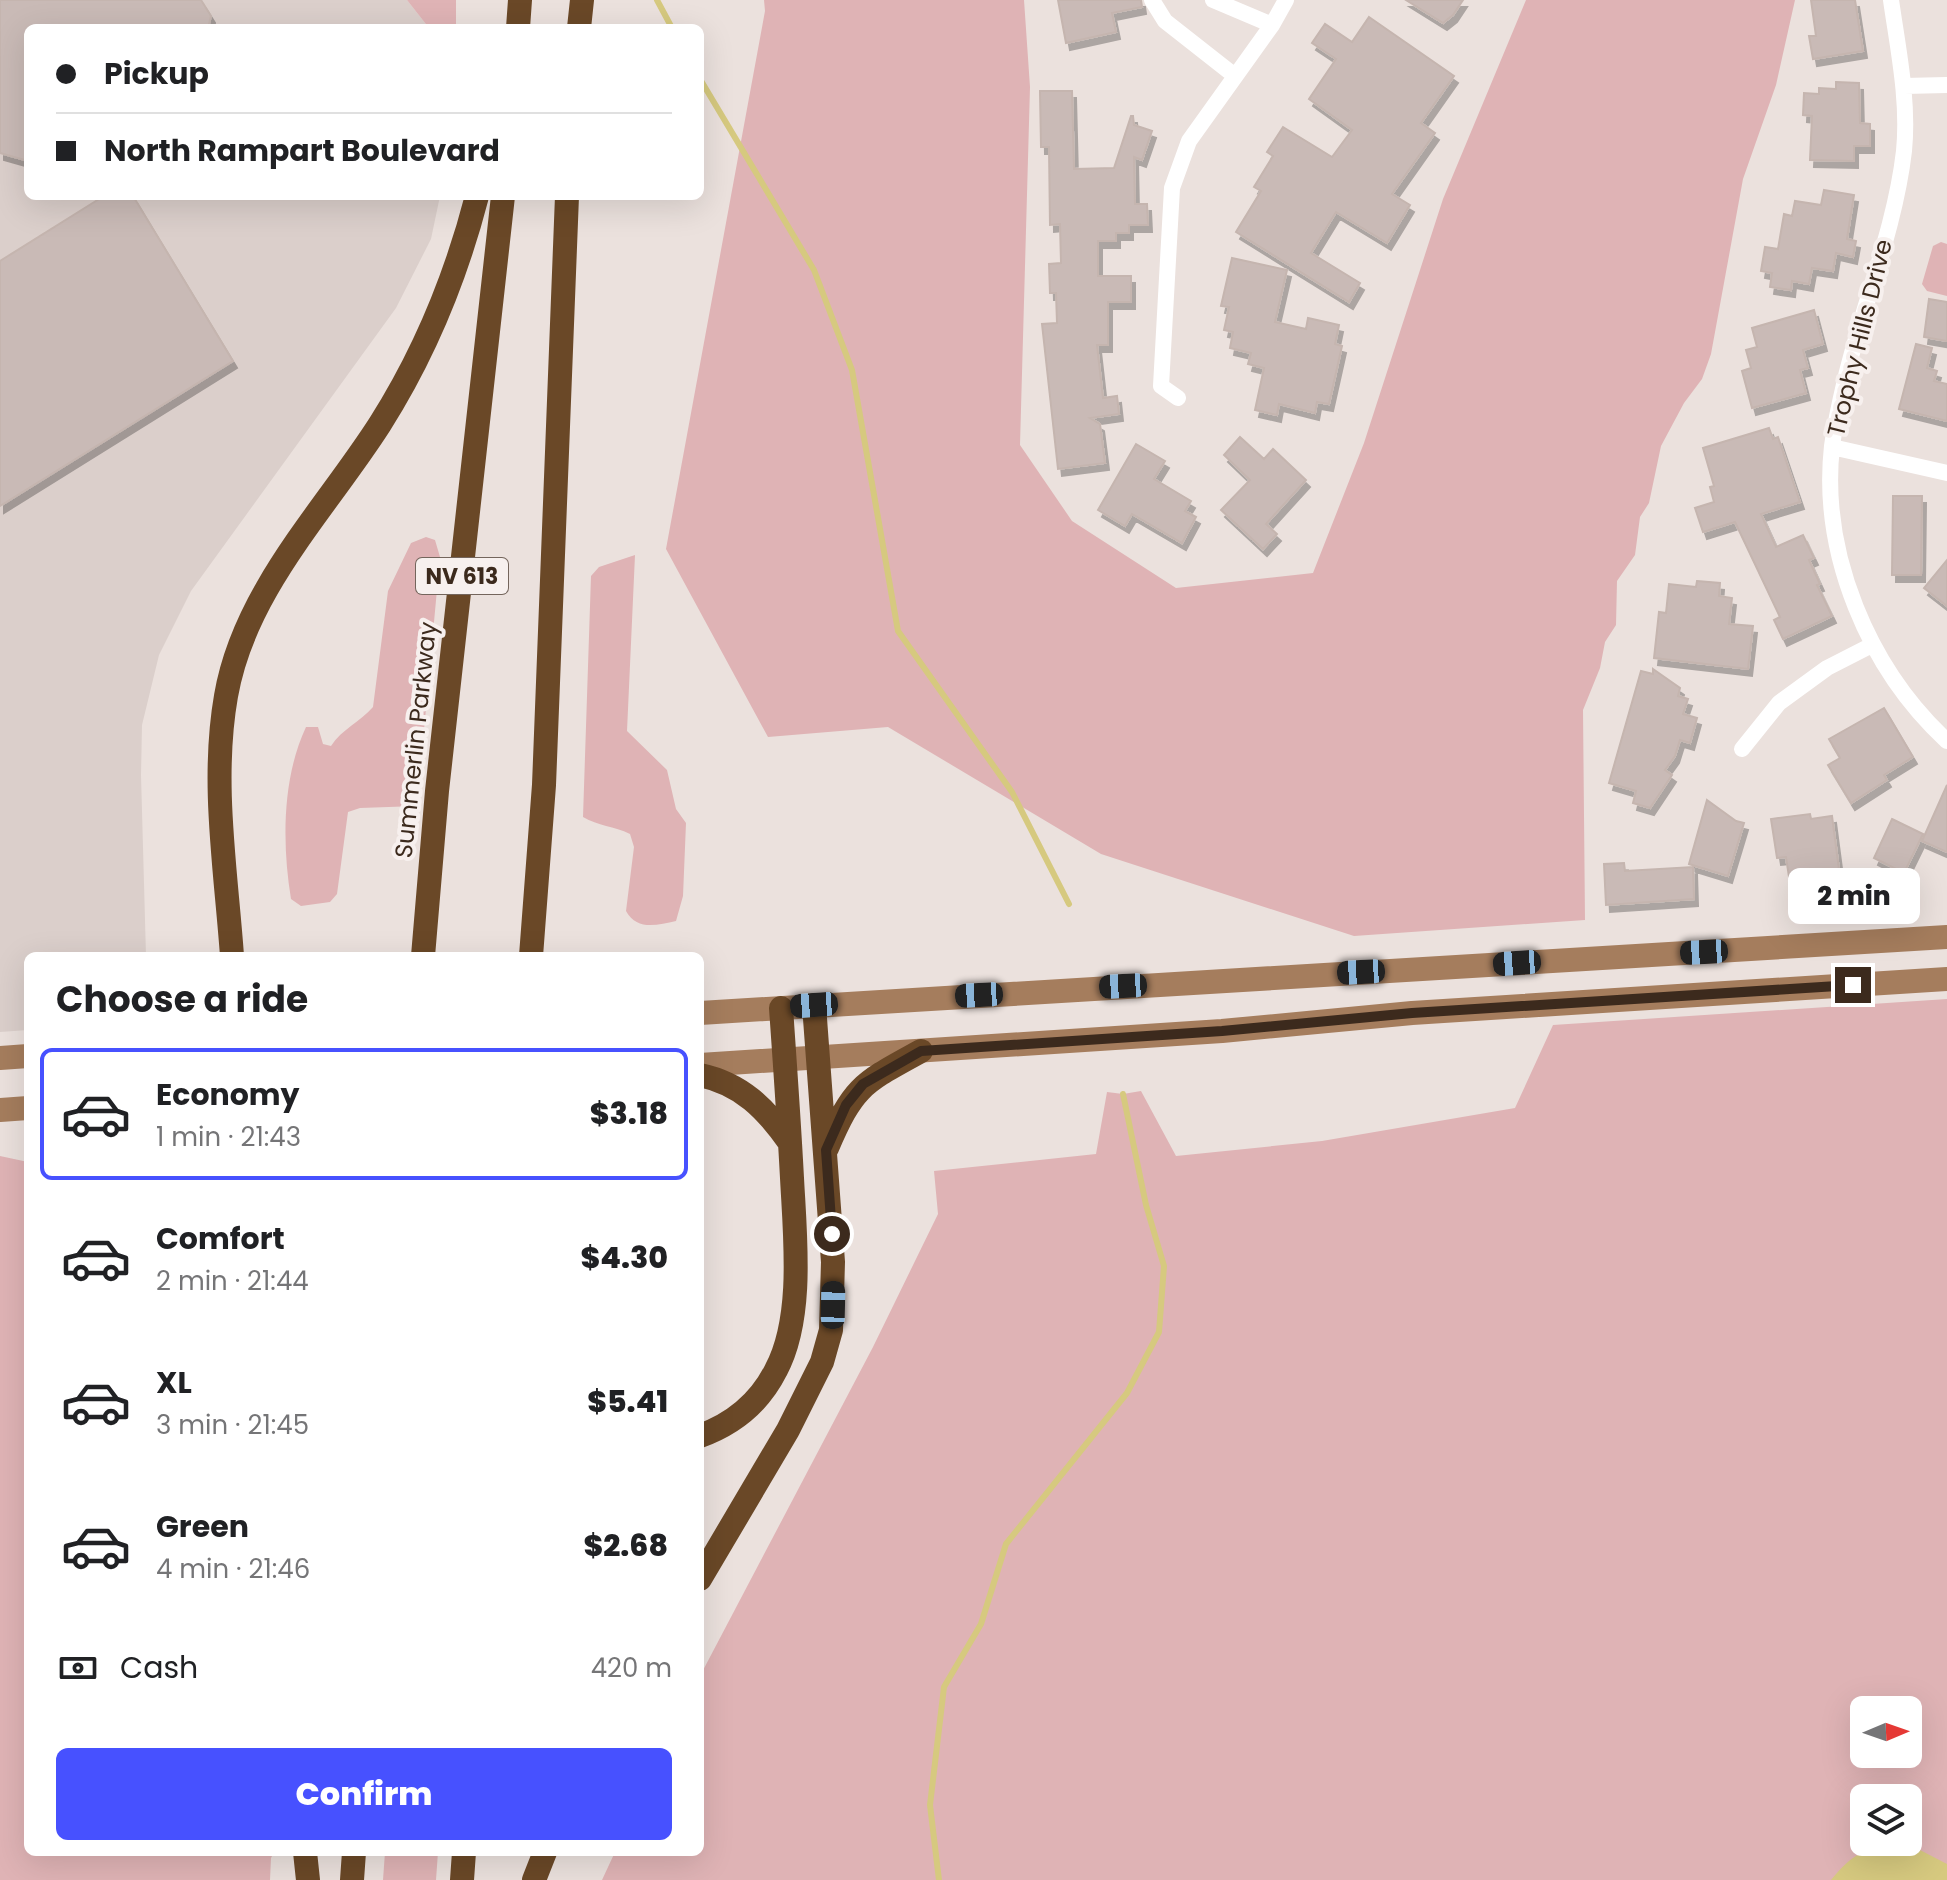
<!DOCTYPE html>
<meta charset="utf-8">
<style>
:root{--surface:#fff;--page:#f2f2f2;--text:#202124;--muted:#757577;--line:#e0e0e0;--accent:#4751ff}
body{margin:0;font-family:Poppins,sans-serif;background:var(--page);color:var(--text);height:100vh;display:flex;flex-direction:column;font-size:30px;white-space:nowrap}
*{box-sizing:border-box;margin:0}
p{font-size:26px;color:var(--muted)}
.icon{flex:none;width:44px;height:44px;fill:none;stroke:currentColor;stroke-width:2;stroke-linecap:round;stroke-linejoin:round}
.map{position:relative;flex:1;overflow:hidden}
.side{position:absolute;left:24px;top:952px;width:680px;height:904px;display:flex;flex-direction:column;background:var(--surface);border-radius:12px;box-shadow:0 8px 32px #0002}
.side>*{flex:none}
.banner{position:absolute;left:24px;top:24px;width:680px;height:176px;border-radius:12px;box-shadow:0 8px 32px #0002;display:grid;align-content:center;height:176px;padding:0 32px;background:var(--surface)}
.needle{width:52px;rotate:88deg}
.controls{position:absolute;left:1850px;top:1696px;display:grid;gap:16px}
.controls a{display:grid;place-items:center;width:72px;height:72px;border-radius:12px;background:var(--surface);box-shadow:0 8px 32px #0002;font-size:40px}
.end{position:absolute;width:36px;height:36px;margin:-18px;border:10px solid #3c2a1d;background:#fff;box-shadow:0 0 0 4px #fff}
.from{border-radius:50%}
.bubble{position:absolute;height:56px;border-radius:12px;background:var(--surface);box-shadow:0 8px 32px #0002;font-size:26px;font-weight:800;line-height:56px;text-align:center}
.car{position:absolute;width:24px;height:48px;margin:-24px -12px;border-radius:10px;box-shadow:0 0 6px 2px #0007;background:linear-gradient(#222 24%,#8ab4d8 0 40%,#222 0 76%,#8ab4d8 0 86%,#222 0)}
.banner b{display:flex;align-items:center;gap:28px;height:76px;font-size:30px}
.banner b+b{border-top:2px solid var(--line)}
.banner i{width:20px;height:20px;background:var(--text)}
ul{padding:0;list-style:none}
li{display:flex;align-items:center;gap:24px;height:132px;margin:0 16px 12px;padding:0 16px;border:4px solid transparent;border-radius:12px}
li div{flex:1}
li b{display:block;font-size:30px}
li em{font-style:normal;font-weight:800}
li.current{border-color:var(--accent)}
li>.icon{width:72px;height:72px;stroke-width:1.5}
h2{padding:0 32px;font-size:36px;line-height:96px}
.pay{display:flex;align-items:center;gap:20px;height:88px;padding:0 32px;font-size:30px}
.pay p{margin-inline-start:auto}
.action{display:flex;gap:16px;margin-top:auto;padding:16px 32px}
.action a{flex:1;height:92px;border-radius:12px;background:var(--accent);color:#fff;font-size:32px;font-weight:800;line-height:92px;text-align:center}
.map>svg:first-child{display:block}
.built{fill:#dbcfcb}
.green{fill:#dfb3b5;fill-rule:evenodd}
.water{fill:#d6c97f}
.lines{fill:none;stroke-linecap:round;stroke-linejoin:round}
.stream{stroke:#d6c97f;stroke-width:6}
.building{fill:#c9bab6;stroke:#c5b5af;stroke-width:2;filter:url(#shadow)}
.street{stroke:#fff;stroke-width:16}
.primary{stroke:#a57d5d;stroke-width:24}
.highway{stroke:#6a4827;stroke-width:24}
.route{stroke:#3c2a1d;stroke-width:10}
.labels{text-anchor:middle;stroke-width:8;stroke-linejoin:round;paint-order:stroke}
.shield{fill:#f7f0ee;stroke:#74655c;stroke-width:2}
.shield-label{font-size:22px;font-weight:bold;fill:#3c2a1d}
.street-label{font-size:24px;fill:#3c2a1d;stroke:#f7f0ee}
</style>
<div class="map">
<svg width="1947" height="1880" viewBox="0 0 1947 1880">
<defs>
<filter id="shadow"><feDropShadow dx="4" dy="7" stdDeviation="0" flood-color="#0004"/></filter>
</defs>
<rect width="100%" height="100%" fill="#ebe1dd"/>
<path class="built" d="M0,0h407l22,28h-401v168h412l-9,43 -35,69 -205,283 -32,64 -17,70 -1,50 5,181h-118v74l-28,2z"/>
<path class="green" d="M407,0h49v28h-27z
M764,0h260l6,87 -10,358 52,76 104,67 137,-15 51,-130 79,-244 83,-199h269l-19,85 -33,94 -32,175 -9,25 -18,24 -23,43 -12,57 -9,14 -5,38 -18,26 -1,44 -11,17 -5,26 -17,42 2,210 -231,16 -253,-82 -213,-127 -120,10 -102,-188 99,-538z
M1941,242l6,2v52l-20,-5 -5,-7 11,-38z
M426,537l9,3 5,17 -23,249 -57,2 -12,4 -11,82 -7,8 -29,4 -10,-7c-9,-55 -9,-121 15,-172h12l5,17 8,2c11,-17 29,-24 42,-39l15,-116 23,-48z
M635,555l-8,176 40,39 9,39 10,14 -3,73 -7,25c-19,4 -39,10 -50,-10l8,-64 -4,-13c-16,-8 -32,-8 -47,-17l8,-241 8,-9z
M1947,999v881h-1345l13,-28h85v-176l173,-329 65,-133 -4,-43 162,-17 11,-62 16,2 18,-3 35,65 146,-15 193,-33 38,-83zM1864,1710h44v44h-44zM1864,1798h44v44h-44z
M0,1156l28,6v690h246l-3,6 -1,22h-270z
M385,1852h53l-2,28h-53z"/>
<path class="water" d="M1896,1847l22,2 29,15v16h-116c22,-27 31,-30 65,-33z"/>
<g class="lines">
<path class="stream" d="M657,0l15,28
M700,79l114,191 38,100 46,261 114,161 57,112
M939,1880l-9,-75 14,-118 37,-63 25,-80 121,-151 32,-61 5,-66 -18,-61 -23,-111"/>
</g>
<path class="building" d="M0,0h201l10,16 -3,12h-180v133l-28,-8z
M1058,0h83l1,7 -30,6 4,19 -50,11z
M1406,0h57l-10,15 -10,8z
M1811,0h44l8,51 -50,8 -4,-23h7z
M1369,17l85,59 -33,47 14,10 -43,61 18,11 -23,38 -51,-31 -25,41 49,30 -11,19 -113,-70 25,-41 -7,-4 19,-31 -6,-4 16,-25 49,30 20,-27 -43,-31 27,-40 -24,-16 13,-19 27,18z
M1836,82l23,1 1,40 10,1v22h-16v15l-44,-1 2,-44 -9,-1 1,-22 15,1v-6l17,1z
M1040,91h32l2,78 40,-1 17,-52h2l1,9 18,6 -10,29 -8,-3 1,47h12l1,21h-19v8h-13v8h-18v35h33v26h-23v43h-11l6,53 14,-2 2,18 -29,4 10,6 5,39 -47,6 -16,-145 15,-1 -1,-30h-6l-1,-29 12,-1 -1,-39 -10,1 -1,-78h-8z
M1824,190l30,5 -7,44 9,2 -3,16 -17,-4 -3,18 -21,-3 -3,16 -17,-3 -1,9 -21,-3 2,-14 -11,-2 4,-24 13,2 6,-35 8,2 3,-15 26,4z
M104,196h29l100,165 -233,145v-245z
M1232,258l55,12 -12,52 31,7 2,-11 31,7 -4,19 7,2 -13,58 -12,-2 -2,11 -36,-9 -2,11 -22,-5 9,-42 -16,-4 3,-11 -21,-5 3,-16 -9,-2 5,-23 -8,-1z
M1929,299l18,3v39l-23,-4z
M1814,310l9,34 -20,6 5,18 -8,2 6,23 -54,15 -10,-37 9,-3 -5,-18 11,-3 -5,-19z
M1916,344l16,4 -5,20 10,3 -3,10 13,3v37l-48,-12z
M1769,428l4,11 5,-2 22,65 -39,12 15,33 27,-12 11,23 -5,2 11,24 -3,1 15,31 -49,23 -9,-19 6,-3 -45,-95 -32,10 -8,-24 19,-6 -4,-15 4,-1 -11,-38z
M1240,437l24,22 9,-10 33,31 -40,44 11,10 -14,15 -42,-39 29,-30 -26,-25z
M1136,444l29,17 -11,18 37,22 -6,10 11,6 -14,26 -50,-29 -7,12 -27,-16z
M1893,496h29l-1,79h-29z
M1947,560v46l-23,-18z
M1697,581l23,2 -1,13 13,2 -3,26 24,2 -5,43 -94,-11 5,-46 7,1 3,-29 27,3z
M1653,669l27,19 -2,8 10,3 -5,15 14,4 -7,25 -10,-3 -5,16 -10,14 7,5 -22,33 -17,-5 3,-12 -27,-8 32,-112 12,3z
M1884,708l29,49 -29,18 3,5 -36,23 -23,-38 12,-7 -11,-19z
M1947,785v67l-25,-11z
M1707,800l29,21 8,2 -16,53 -39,-12z
M1810,814l1,5 21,-3 8,61 -24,3 1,6 -26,4 -5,-33 -9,1 -6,-39z
M1892,819l31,15 -19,39 -30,-15z
M1624,863l1,8 68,-4 1,32 -88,6 -2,-41z"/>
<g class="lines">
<path class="street" d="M1152,0l13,21 70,55
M1213,0l59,25
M1891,0c7,49 18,101 13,151 -9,78 -41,153 -59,229 -5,21 -10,44 -13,66 -12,108 37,223 115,295
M1904,86l43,-1
M1178,398l-17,-12 11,-198 17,-47 83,-116 14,-25
M1832,447l115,26
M1742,749l37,-46 48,-35 45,-23"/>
<path class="primary" d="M700,1013l1247,-76
M0,1058l28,-2
M700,1065l522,-34 190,-18 535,-34
M0,1110l28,-2"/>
<path class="highway" d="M518,28l2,-28
M579,28l3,-28
M232,956c-6,-85 -21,-175 -6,-260 18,-105 99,-186 154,-272 45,-71 76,-147 97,-228
M423,956l14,-165 66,-595
M531,956l13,-171 23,-589
M700,1075c42,9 66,34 90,68
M827,1148c27,-63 36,-65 94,-97
M700,1436c33,-12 60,-34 76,-66 28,-52 19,-134 16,-192 -3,-57 -7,-113 -11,-170
M700,1579l88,-149 34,-68 9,-32 2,-68 -19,-257
M305,1852l3,28
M352,1880l2,-28
M462,1880l2,-28
M534,1880l11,-28"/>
</g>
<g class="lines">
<path class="route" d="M832,1234l-6,-84 20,-45 17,-21 58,-33 301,-20 190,-18 441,-28"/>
</g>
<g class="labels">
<rect class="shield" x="416" y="558" width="92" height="36" rx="6"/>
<g class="shield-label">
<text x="462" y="584">NV 613</text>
</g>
<g class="street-label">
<text transform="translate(1860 338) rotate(-76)" y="8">Trophy Hills Drive</text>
<text transform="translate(416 740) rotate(-84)" y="8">Summerlin Parkway</text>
</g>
</g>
</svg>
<div class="controls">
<a><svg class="needle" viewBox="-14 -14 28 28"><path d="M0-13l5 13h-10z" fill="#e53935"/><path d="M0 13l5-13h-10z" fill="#757577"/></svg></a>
<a><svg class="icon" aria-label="layers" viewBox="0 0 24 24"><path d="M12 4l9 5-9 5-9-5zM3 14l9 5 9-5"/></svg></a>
</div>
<i class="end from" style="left:832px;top:1234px"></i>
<i class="end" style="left:1853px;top:985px"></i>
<div class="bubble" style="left:1788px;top:868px;width:132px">2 min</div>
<i class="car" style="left:1704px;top:952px;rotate:267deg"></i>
<i class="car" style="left:1517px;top:963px;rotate:266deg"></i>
<i class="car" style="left:1361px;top:972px;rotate:267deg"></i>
<i class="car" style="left:1123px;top:986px;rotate:267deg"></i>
<i class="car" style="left:979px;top:995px;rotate:267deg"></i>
<i class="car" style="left:814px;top:1005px;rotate:266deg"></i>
<i class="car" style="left:833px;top:1305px;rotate:1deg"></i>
<div class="banner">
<b><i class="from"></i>Pickup</b>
<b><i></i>North Rampart Boulevard</b>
</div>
<section class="side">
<h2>Choose a ride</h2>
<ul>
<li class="current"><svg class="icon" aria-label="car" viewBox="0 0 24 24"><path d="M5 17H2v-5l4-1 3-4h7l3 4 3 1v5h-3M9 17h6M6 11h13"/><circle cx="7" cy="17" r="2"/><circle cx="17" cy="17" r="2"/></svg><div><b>Economy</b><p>1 min · 21:43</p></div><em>$3.18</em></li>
<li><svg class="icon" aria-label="car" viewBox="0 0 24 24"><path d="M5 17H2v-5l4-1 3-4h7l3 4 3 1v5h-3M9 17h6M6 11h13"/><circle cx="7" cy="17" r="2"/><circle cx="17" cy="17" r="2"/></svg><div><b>Comfort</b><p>2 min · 21:44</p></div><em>$4.30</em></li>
<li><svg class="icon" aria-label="car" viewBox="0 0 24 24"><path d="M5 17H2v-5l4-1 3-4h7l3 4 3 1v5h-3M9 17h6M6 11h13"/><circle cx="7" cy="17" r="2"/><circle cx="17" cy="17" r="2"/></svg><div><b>XL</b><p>3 min · 21:45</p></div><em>$5.41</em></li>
<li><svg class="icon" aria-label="car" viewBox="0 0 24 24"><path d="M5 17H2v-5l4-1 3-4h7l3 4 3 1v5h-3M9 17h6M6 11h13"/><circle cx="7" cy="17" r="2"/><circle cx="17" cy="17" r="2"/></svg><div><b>Green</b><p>4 min · 21:46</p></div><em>$2.68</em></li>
</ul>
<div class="pay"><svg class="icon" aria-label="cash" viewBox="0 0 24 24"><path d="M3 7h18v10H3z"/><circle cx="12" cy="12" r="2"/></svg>Cash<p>420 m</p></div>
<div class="action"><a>Confirm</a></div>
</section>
</div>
